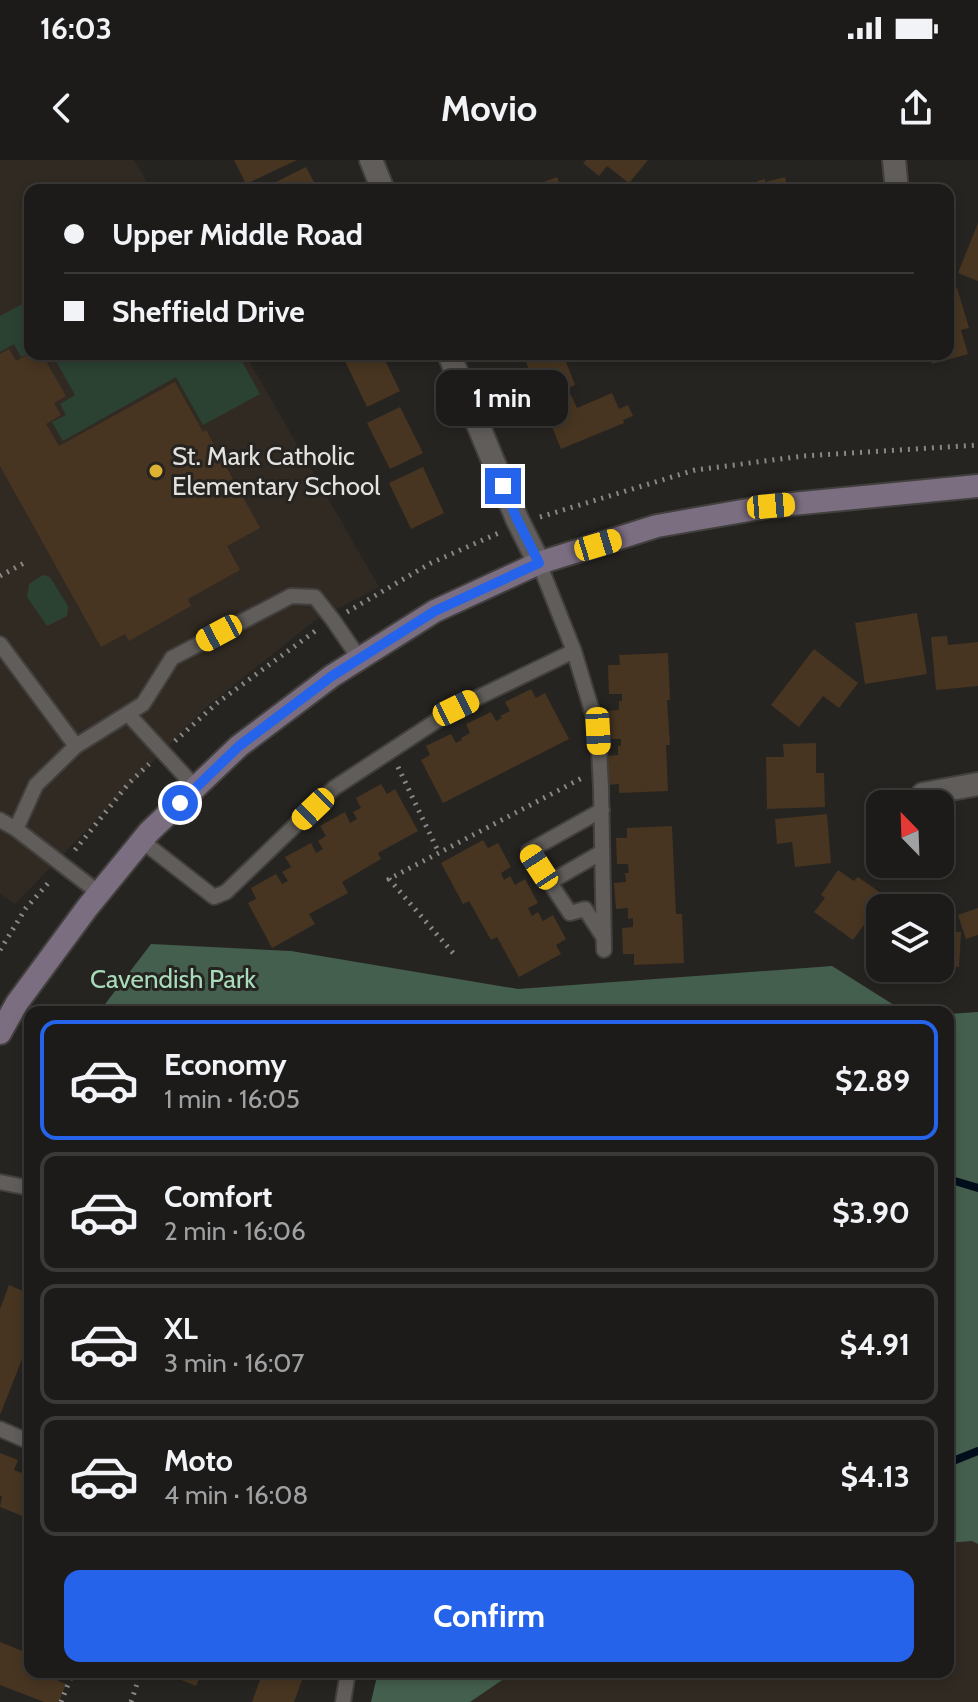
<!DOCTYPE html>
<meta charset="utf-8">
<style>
:root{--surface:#1c1b19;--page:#252422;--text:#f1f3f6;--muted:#a0a1a2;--line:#3a3938;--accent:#2563eb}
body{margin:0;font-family:Cabin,sans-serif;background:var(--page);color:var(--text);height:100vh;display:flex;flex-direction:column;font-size:30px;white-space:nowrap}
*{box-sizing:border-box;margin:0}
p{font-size:26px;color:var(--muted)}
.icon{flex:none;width:44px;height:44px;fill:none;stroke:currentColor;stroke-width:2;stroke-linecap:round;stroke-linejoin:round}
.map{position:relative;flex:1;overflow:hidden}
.panel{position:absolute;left:24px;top:846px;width:930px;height:672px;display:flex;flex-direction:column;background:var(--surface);border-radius:16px;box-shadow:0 4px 12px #0003,0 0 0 2px var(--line)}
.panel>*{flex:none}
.top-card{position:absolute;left:24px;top:24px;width:930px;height:176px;border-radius:16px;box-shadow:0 4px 12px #0003,0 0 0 2px var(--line);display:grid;align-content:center;height:176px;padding:0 40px;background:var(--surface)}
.needle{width:52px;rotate:337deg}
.fabs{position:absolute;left:866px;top:630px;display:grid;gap:16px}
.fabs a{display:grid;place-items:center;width:88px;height:88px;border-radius:16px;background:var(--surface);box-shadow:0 4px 12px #0003,0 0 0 2px var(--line);font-size:40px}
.end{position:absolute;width:36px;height:36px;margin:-18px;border:10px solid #2563eb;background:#fff;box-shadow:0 0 0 4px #fff}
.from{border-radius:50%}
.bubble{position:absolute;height:56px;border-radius:16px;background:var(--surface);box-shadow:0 4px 12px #0003,0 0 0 2px var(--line);font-size:26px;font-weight:700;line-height:56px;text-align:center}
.car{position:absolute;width:24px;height:48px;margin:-24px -12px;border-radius:10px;box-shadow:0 0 6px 2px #0007;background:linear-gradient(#f5c518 24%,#345 0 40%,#f5c518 0 76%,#345 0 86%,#f5c518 0)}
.top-card b{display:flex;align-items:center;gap:28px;height:76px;font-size:30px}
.top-card b+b{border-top:2px solid var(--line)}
.top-card i{width:20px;height:20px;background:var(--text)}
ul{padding:14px 0 0;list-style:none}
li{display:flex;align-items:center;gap:24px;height:120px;margin:0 16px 12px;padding:0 24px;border:4px solid var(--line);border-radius:16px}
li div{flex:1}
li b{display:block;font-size:30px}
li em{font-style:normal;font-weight:700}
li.active{border-color:var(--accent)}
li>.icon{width:72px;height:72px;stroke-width:1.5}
.cta{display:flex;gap:16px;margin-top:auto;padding:16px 40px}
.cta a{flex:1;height:92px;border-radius:16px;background:var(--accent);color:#fff;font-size:32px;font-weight:700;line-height:92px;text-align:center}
.status{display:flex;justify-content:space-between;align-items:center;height:56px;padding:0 40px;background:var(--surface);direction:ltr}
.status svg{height:22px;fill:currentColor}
header{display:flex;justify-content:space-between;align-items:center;height:104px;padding:0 40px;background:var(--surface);font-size:36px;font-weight:700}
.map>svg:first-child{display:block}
.built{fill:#312a23}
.green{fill:#2b4233}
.forest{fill:#455f4e}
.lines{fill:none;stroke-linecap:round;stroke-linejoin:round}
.stream{stroke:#000e1b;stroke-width:8}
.building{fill:#473521}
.service-casing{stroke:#42403e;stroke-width:18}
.minor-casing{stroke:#42403e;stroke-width:26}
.secondary-casing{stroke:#42403e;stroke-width:26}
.path{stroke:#8a8886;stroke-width:5;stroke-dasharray:2 6;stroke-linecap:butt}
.service{stroke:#605d5a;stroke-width:14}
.minor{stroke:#605d5a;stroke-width:22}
.secondary{stroke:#7c6e81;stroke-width:22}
.route{stroke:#2563eb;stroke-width:10}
.poi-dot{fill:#ddb233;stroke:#262421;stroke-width:3}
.labels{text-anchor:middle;stroke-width:6;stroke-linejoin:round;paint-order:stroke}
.poi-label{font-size:26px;fill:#e4e2e0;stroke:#262421;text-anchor:start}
.park-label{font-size:26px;fill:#a7dbb9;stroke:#262421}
</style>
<div class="status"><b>16:03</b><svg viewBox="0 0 49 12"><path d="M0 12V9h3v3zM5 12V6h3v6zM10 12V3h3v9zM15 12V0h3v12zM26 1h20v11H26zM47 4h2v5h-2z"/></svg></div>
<header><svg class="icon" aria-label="back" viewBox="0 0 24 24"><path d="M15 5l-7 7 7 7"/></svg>Movio<svg class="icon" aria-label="share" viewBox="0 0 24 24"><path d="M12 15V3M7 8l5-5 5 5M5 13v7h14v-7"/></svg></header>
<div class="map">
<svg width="978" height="1542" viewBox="0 0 978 1542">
<rect width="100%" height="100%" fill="#262421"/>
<path class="built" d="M0,0h134l17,30h-121v164h215l134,233 -65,34 -109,87 -190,196 -15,-10z
M972,1381l6,3v158h-508l44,-30h434v-129z"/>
<path class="green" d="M30,140v52l-9,5 -7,-13 -14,8v-36z
M52,194h186l22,40 -57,31 -27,-48 -113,64 -11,-19 14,-7 -6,-11 15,-9z
M43,415l7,2 18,29 -1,10 -20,10 -20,-29 2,-13z"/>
<path class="forest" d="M151,784l140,7 227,38 314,-23 73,46h-806z
M978,852v532l-6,-3 -24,2v-529z
M378,1512h136l-44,30h-99z"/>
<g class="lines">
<path class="stream" d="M948,1019l30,9
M948,1303l30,-12"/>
</g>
<path class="building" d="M234,0h63l-51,24z
M586,0h62l-19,23 -22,-17 -8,10 -16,-13z
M306,7l12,23h-58z
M557,17l5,13h-39z
M785,17l3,13h-42v-3l12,-3 -1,-3 8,-2v3z
M978,63v58l-20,-8z
M957,128l12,40 -8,2 7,24 -36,10 -3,-10h19v-64z
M9,189l7,12 14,-8 12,1 24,42 -12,7 7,12 -15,9 13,22 116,-64 28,50 3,-2 54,98 -33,18 13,24 -52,29 3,7 -62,35 -4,-7 -24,13 -101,-181v-112z
M359,194h23l18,37 -33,16 -22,-46z
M523,194h40l12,31 -30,12 -8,-18 -4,1z
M612,233l7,16 9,-4 5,11 -10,4 1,3 -63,26 -17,-42 27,-12 6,13z
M400,247l23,46 -33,16 -23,-46z
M423,307l21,46 -33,16 -22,-46z
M917,453l10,61 -62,10 -10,-61z
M947,476l1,9 30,-3v44l-42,4 -5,-53z
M814,489l44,34 -19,25 -16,-12 -24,31 -28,-22z
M668,493l2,47h-3l3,45h-4l2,46 -49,2v-9l-12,1 -1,-29 12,-1v-9h3v-7h-13l-1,-28 12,-1v-9h3v-7h-13l-1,-29h12l-1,-10z
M531,529l5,9 9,-5 24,46 -126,64 -22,-43 9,-5 -4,-9 25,-12 5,9 6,-3 -1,-2 9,-5 -4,-9 25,-12 5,9 6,-3 -2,-2 10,-5 -5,-9z
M816,583v30h8l1,34 -58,2 -1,-52h18l-1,-13z
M381,624l6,10 8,-5 23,42 -40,22 3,6 -39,23 6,11 -39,21 6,10 -43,24 -24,-45 8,-4 -5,-11 25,-14 6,10 6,-3 -6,-9 9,-5 -6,-10 26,-14 5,10 7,-4 -5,-8 8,-5 -6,-10 25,-14 5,11 7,-4 -4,-7 8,-4 -5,-10z
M827,654l4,49 -36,4 -3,-25 -15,2 -2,-25z
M672,666l4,88h6l2,49 -50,2v-11h-11l-1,-26 11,-1v-9l-5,1v-11l-12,1 -2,-26 12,-1 -1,-9h4l-1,-9h-11l-1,-26h11v-10z
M483,680l5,8 10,-5 13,24 -10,6 3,7 6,-4 5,9 10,-6 13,24 -10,5 4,8 6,-4 5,9 10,-6 13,24 -10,6 5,9 -42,23 -22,-40 -6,3 -22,-39 -6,3 -22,-41z
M838,710l16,11 4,-4 27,19 -32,44 -39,-28 11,-14 -4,-3z
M978,748v27l-12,4 -8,-24z
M940,771l21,1 -2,35 -19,-1z
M9,1125l21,9v45l-30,76v-106z
M0,1293l18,7 -4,10 16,6v43l-30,-12 2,-11h-2z
M0,1482l30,12v18h31l-3,9 8,3 -7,18h-15l-44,-17z
M162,1512h40l-6,14z
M263,1512h42l-11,30h-42z"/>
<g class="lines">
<g class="service-casing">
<path id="service" d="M539,403l35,88 24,80 3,57 3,162
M0,484l76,102
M128,554l68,74
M602,650l-73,41 41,62 15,-4 19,29
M0,660l16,9 83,64
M16,669l20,-44 40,-39 67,-42 29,-46 119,-62 24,1 18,23 26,38
M142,681l72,56 12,-5 108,-104 122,-80 118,-57
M550,722l52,-30
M0,1022l30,6
M0,1269l30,13
M343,1542l5,-30"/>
</g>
<g class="minor-casing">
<path id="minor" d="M371,0l12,30
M894,0l3,30
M449,194l68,165 22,44
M923,634l55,-10"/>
</g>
<g class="secondary-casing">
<path id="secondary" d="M0,873l17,-30 70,-95 62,-76 90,-86 93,-70 103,-65 104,-48 118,-37 114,-20 207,-20"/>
</g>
<path class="path" d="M540,357l155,-47 109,-14 174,-11
M0,416l26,-14
M347,452l84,-49 70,-31
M175,581l42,-38 101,-74
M398,607l41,86
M75,690l54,-67 20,-19
M0,790l26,-42 25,-28
M453,793l-64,-74 193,-101
M61,1542l12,-30
M131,1542l10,-30"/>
<use href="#service" class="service"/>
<use href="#minor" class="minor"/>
<use href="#secondary" class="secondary"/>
</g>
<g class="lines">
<path class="route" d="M180,643l59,-57 93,-70 103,-65 104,-48 -22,-44 -14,-33"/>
</g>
<circle class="poi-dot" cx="156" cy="311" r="8"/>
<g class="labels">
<g class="poi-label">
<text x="172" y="305">St. Mark Catholic<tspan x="172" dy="30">Elementary School</tspan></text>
</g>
<g class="park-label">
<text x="173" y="828">Cavendish Park</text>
</g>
</g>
</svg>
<div class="fabs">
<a><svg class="needle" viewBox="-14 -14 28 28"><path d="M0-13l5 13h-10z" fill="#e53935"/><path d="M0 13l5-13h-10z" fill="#a0a1a2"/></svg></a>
<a><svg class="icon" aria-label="layers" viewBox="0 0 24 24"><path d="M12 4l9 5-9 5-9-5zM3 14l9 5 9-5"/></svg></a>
</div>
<i class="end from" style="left:180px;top:643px"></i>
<i class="end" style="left:503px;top:326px"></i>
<div class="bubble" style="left:436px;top:210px;width:132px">1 min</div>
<i class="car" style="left:771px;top:346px;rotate:85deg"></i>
<i class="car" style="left:598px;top:385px;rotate:73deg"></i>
<i class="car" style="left:219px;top:473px;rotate:242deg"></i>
<i class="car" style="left:456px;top:548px;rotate:64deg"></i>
<i class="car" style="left:598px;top:571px;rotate:177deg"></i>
<i class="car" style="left:313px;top:649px;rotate:226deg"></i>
<i class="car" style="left:539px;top:707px;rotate:327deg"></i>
<div class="top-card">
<b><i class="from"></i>Upper Middle Road</b>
<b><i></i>Sheffield Drive</b>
</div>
<section class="panel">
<ul>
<li class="active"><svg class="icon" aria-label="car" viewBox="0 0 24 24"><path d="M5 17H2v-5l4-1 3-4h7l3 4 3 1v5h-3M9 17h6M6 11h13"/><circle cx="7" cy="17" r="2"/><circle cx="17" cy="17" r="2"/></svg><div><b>Economy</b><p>1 min · 16:05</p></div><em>$2.89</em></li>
<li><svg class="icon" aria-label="car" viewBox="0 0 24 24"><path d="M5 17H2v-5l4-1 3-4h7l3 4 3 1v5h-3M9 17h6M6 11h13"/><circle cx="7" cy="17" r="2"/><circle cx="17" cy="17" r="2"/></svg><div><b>Comfort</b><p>2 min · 16:06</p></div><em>$3.90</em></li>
<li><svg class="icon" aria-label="car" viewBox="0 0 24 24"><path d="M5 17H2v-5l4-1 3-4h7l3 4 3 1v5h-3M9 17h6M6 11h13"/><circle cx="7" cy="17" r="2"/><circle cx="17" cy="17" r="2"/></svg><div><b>XL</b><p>3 min · 16:07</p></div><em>$4.91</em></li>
<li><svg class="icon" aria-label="car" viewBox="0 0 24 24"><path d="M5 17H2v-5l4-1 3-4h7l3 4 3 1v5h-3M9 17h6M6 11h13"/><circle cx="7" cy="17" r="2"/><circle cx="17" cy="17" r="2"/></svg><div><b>Moto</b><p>4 min · 16:08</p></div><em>$4.13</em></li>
</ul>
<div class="cta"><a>Confirm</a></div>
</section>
</div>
